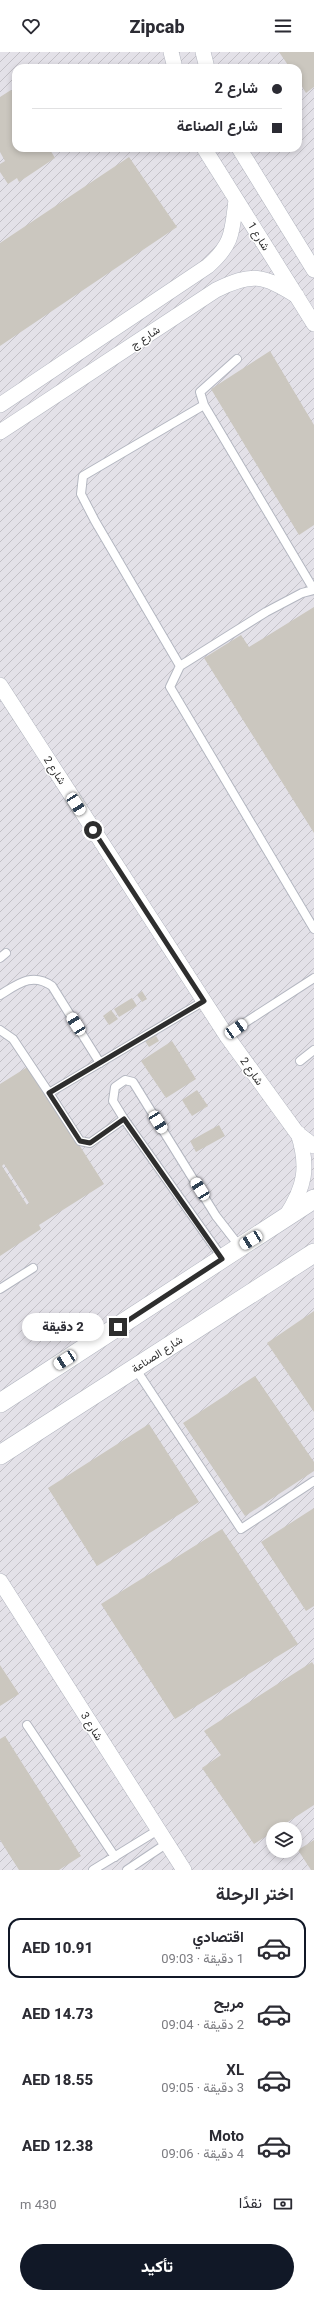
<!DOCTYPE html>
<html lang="ar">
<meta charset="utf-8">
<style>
:root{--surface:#fff;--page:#f2f2f3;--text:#2b2b33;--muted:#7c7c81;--line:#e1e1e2;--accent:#111827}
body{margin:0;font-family:Roboto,Vazirmatn,sans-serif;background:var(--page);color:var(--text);direction:rtl;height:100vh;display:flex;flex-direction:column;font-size:15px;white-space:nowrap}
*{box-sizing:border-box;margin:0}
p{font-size:13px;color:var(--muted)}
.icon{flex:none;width:22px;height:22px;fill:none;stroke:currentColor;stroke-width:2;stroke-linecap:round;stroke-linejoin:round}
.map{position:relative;height:1818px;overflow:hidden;direction:ltr}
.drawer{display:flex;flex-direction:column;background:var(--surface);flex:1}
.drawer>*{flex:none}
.hud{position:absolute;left:12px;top:12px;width:290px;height:88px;border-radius:12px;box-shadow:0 2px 6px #0003;direction:rtl;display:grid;align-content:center;height:88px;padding:0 20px;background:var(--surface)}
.tools{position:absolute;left:266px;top:1770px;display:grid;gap:8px}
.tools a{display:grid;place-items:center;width:36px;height:36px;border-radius:50%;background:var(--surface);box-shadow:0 2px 6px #0003;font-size:20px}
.end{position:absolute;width:18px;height:18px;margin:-9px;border:5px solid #2e2e2e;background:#fff;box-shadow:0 0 0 2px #fff}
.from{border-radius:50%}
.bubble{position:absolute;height:28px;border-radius:14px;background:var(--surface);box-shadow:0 2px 6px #0003;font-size:13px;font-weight:800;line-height:28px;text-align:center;direction:rtl}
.car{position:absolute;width:12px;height:24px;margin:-12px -6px;border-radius:5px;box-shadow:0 0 3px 1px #0007;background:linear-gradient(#fff 24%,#345 0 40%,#fff 0 76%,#345 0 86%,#fff 0)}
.hud b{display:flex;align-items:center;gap:14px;height:38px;font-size:15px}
.hud b+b{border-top:1px solid var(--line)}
.hud i{width:10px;height:10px;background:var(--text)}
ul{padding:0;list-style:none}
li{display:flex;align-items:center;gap:12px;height:60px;margin:0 8px 6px;padding:0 12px;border:2px solid transparent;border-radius:12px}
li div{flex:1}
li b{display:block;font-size:15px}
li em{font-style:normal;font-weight:800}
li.on{border-color:var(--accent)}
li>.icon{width:36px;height:36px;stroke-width:1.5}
h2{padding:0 20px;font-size:18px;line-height:48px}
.pay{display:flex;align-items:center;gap:10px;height:44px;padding:0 20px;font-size:15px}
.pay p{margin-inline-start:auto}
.button{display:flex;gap:8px;margin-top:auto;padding:8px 20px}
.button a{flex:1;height:46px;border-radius:24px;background:var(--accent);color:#fff;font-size:16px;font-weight:800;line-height:46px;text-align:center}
header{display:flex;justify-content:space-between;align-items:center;height:52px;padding:0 20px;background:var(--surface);font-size:18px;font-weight:800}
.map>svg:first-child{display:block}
.industrial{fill:url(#industrial-furrows);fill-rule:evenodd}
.building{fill:#cbc7bf;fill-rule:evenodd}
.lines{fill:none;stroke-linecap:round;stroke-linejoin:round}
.service-casing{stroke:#b4b7c1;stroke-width:10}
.minor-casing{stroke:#b4b7c1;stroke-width:16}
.tertiary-casing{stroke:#b4b7c1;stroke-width:20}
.service{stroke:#fff;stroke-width:8}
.minor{stroke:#fff;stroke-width:15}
.tertiary{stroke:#fff;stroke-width:19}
.route{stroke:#2e2e2e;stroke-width:5}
.labels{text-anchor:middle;stroke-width:3;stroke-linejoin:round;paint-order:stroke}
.street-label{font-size:11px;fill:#2e2e2e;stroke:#fff}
</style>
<header><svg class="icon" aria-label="menu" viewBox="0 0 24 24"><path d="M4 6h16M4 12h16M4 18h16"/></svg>Zipcab<svg class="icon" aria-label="heart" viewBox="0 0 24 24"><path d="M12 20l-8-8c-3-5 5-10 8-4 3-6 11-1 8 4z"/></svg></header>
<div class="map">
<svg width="314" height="1818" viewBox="0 0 314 1818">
<defs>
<pattern id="industrial-furrows" width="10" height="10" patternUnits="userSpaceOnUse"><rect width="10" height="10" fill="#e3e1e8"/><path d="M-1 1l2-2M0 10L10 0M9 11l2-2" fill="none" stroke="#c3c1c7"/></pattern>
</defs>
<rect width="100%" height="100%" fill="#efe9e1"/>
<path class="industrial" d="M0,0h314v1818h-314zM16,16h282v80h-282zM273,1777h22v22h-22z"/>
<path class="building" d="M279,0h35v35l-8,6 -8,-13v-12h-8z
M11,38l5,7v51h33l6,10 -36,24 -2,-4 -9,6 -8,-12v-8l5,-3 -5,-9v-55z
M129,105l48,70 -177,119v-103z
M270,299l44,74v100l-15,10 -88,-146z
M314,555v226l-110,-175 37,-23 8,12z
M142,939l5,8 -5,3 -5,-7z
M132,946l5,8 -18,11 -5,-8z
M111,958l7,9 -9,6 -6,-9z
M153,979l6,10 -10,6 -6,-9z
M172,989l24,38 -30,19 -25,-37z
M29,1014l75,118 -65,41 2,4 -41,27v-172zM4,1112l25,39 -2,2 -25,-39z
M197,1038l11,16 -16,10 -10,-16z
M219,1073l6,11 -29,16 -6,-11z
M314,1259v101l-47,-69z
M255,1324l59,86v9l-69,45 -62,-93z
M149,1372l50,78 -102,64 -49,-78z
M314,1456v98l-8,5 -45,-69z
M222,1477l76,115 -123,75 -74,-115z
M312,1610l2,3v140l-37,24h-4v3l-19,12 -52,-76 19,-13 -17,-24z
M0,1613l19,29 -19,12z
M5,1684l76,120 -22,14h-40l-19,-30v-101z
M314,1788v30h-3l-13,-20z"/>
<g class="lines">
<g class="service-casing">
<path id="service" d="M204,353l-4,-13 37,-33
M180,614l-85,-145 -14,-27 2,-18 121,-71 110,185 -12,3 -36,19 -86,54 -10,21 144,242
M0,906l6,-5
M0,943c18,-11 32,-23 52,-9l48,77
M0,978l13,9 36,54 155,-92
M226,983l88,-57
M300,1009l14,-11
M49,1041l31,48 10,2 34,-24 99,140
M124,1067l-11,-18 2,-14 10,-7 8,2 83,134 24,31
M0,1237l33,-21
M135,1316l106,161 73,-48
M27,1673l88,132
M93,1818l65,-40
M127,1818l39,-26"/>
</g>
<g class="minor-casing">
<path id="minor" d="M171,0l4,16
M203,0l4,16
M204,96l110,176
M239,96l75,122
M0,353l208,-139c25,-22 24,-34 28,-66
M0,380l216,-142c36,-18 47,-15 81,6
M0,633l226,350 71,98 17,13
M286,1164c19,-29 23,-49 12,-83
M0,1529l184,289"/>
</g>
<g class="tertiary-casing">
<path id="tertiary" d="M0,1351l314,-204
M0,1403l314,-202"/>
</g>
<use href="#service" class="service"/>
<use href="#minor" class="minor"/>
<use href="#tertiary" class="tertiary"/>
</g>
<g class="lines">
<path class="route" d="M93,778l111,171 -155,92 31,48 10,2 34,-24 98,140 -104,68"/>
</g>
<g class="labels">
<g class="street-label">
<text transform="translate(259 184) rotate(58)" y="4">شارع 1</text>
<text transform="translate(145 285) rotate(-33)" y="4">شارع ج</text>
<text transform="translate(55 718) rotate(57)" y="4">شارع 2</text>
<text transform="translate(252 1019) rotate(54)" y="4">شارع 2</text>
<text transform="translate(157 1302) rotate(-33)" y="4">شارع الصناعة</text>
<text transform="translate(92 1674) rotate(58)" y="4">شارع 3</text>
</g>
</g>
</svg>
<div class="tools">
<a><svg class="icon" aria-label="layers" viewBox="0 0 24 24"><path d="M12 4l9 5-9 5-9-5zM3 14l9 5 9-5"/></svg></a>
</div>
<i class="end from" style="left:93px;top:778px"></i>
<i class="end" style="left:118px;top:1275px"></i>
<div class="bubble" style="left:22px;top:1261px;width:82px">2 دقيقة</div>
<i class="car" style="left:76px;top:752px;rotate:147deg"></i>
<i class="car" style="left:76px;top:972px;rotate:328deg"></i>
<i class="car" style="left:236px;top:977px;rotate:56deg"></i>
<i class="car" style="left:158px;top:1070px;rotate:148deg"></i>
<i class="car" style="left:200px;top:1137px;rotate:328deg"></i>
<i class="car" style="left:251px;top:1188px;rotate:238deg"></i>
<i class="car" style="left:65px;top:1308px;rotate:237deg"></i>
<div class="hud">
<b><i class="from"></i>شارع 2</b>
<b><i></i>شارع الصناعة</b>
</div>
</div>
<section class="drawer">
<h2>اختر الرحلة</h2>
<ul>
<li class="on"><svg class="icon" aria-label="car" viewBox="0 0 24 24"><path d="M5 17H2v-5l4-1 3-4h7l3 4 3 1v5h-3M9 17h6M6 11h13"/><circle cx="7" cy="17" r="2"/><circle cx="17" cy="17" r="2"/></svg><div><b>اقتصادي</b><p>1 دقيقة · 09:03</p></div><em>AED 10.91</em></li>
<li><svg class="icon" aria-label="car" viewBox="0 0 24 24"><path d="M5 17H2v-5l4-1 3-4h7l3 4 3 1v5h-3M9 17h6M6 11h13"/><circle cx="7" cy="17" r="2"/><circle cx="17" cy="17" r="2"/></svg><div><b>مريح</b><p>2 دقيقة · 09:04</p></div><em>AED 14.73</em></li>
<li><svg class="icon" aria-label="car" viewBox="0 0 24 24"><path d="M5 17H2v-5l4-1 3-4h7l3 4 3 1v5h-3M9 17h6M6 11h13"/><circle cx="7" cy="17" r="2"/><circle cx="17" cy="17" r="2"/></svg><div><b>XL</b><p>3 دقيقة · 09:05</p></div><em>AED 18.55</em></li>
<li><svg class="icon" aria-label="car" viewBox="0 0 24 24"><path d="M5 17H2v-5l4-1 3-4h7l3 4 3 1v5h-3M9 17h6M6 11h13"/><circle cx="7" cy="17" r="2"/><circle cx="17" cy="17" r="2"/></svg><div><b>Moto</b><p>4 دقيقة · 09:06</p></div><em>AED 12.38</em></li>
</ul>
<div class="pay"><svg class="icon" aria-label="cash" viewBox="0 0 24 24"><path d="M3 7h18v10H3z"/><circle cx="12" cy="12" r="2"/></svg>نقدًا<p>430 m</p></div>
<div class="button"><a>تأكيد</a></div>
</section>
